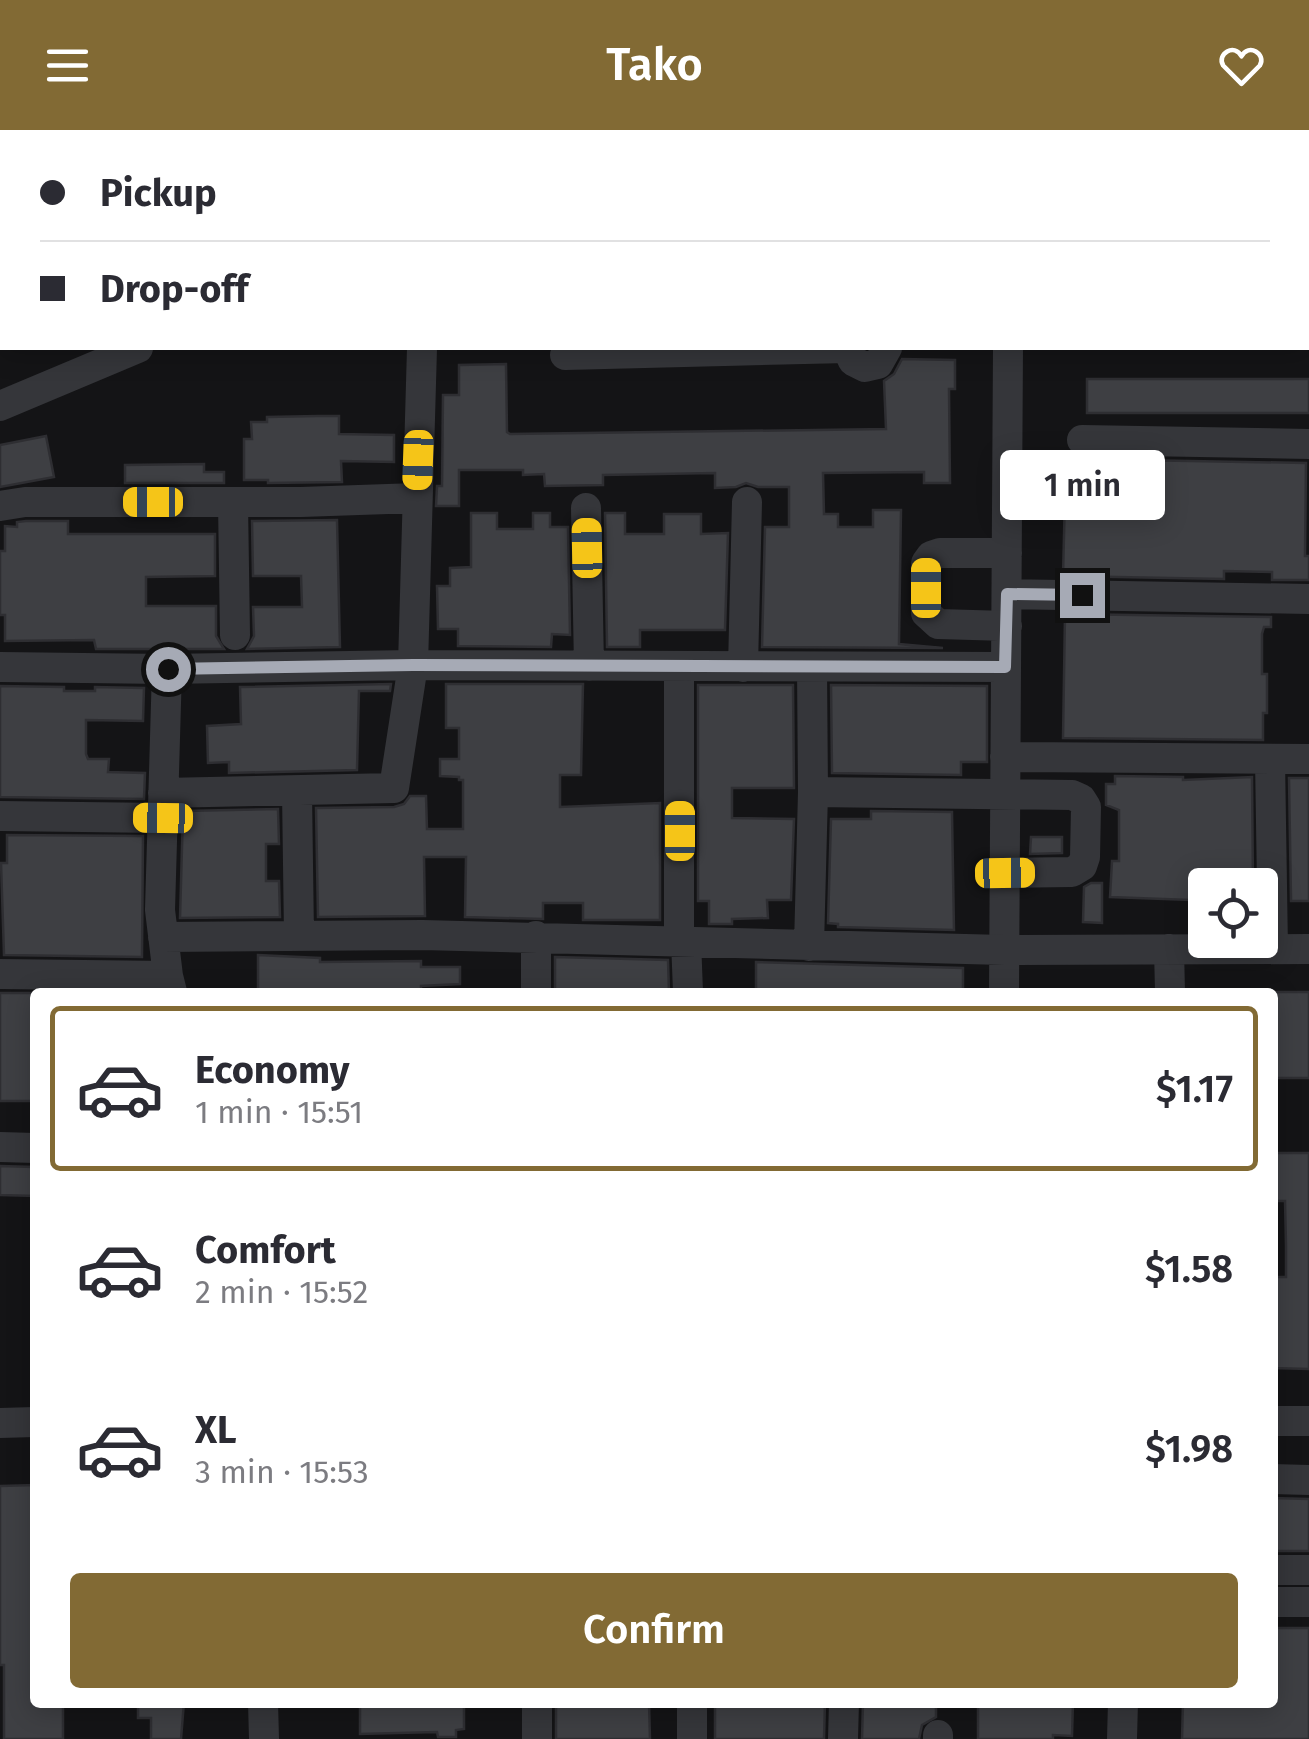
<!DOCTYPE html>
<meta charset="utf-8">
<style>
:root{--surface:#fff;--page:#f7f7f7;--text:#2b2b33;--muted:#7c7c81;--line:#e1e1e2;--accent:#826a34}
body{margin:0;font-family:"Fira Sans",sans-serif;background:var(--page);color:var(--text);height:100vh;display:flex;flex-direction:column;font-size:38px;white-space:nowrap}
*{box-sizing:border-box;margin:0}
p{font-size:32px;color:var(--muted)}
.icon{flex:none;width:55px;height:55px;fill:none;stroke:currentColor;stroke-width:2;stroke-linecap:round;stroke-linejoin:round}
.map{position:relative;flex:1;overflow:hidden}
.sheet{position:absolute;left:30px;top:858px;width:1248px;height:720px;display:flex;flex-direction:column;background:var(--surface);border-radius:10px;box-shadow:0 5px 25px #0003}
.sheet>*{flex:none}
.banner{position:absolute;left:0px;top:0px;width:1310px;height:220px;box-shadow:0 5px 25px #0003;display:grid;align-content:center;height:220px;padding:0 40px;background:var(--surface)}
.tools{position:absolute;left:1188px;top:738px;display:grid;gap:20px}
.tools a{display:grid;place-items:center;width:90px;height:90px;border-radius:10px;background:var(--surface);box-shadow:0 5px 25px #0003;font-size:50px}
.end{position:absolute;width:45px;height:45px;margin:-22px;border:12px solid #a6aab5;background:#111;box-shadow:0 0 0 5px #111}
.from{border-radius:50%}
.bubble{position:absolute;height:70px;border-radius:10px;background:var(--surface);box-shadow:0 5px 25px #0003;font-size:32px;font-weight:600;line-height:70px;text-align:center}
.car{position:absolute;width:30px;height:60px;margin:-30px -15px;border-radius:12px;box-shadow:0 0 8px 2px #0007;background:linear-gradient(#f5c518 24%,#345 0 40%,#f5c518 0 76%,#345 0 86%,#f5c518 0)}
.banner b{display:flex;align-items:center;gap:35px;height:95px;font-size:38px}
.banner b+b{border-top:2px solid var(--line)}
.banner i{width:25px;height:25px;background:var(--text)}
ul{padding:18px 0 0;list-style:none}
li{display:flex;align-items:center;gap:30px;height:165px;margin:0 20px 15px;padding:0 20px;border:5px solid transparent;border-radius:10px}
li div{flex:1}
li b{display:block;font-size:38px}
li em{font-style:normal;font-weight:600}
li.current{border-color:var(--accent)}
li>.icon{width:90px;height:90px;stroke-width:1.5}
.action{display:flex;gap:20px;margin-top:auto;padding:20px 40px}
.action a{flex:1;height:115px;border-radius:10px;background:var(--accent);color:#fff;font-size:40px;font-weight:600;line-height:115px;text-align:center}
header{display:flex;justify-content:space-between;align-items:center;height:130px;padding:0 40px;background:var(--accent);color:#fff;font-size:45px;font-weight:600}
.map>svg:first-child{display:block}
.building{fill:#3e3f43;stroke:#2e2e32;stroke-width:2.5}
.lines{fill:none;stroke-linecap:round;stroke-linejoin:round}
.minor{stroke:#35363a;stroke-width:30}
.route{stroke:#a6aab5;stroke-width:12}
</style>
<header><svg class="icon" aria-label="menu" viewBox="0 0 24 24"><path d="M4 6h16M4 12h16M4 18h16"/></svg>Tako<svg class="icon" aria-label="heart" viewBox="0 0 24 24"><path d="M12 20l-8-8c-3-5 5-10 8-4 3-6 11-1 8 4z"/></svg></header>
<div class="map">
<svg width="1309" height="1609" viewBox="0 0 1309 1609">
<rect width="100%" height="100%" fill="#141416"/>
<path class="building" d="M902,229l53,1v29h-6l1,94h-26v-11l-101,1 1,41h14v13h35v-17h28l-2,134 44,4 -181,-1 3,-120h24v-40h-31l-12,-4 -10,4 -21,1v-15l-112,2v10l-58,1 -1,-12 -21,1v-5h-64v36h-23l1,-20h5l1,-91h16v-30l47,-1 1,68 3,2 376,-5 -2,-48 10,-7z
M1087,249h222v34h-222z
M318,286h21v18l55,1v27l-53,-1 1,21 -74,1v-3h-24v-41h8l-1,-17h16v-5z
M46,306l8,41 -54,10v-42z
M1066,324l16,5 224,4 -1,93h4v24h-37v-8l-48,-1v8l-161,-3z
M204,334v8h20v11h-99v-18z
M471,383h26v16h36v-16h17v14h18l2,108 -18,-1 -1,13 -93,-1v-17h-20l-1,-43h13v-18l21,-1z
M605,383h20v21h39v-20h37v20l27,-1 -3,97h-85v17h-33z
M337,390l3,127 -93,2 7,-13 -1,-29h49l-1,-31h-48l-1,-55z
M26,391h42v13h147v42l-69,1v29h70v30l8,13h-128l-2,-9 -89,1v-26h-5v-64h5v-25l12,1v-5z
M1065,484l206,3v10h-7l-2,7v40h5v39h-4v27l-200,-2z
M391,554l-1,7h-31l-2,79 -128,3v-11l-21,1 -1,-37 34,-2 -1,-37z
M446,554h137l-2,91h-21v32l100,-4v117h-77v-17h-40v16l-78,-2 1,-60h-42l1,59 -107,1 -2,-109 78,-1 10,-3 6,-8h16l1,33h36v-49h-4v-3l-19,-1v-17h19v-31h-13z
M698,555h95l1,103h-62v30l62,1 -3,81h-24l1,18 -36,1v5h-23v-23h-11z
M831,555l156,1v76h-26v13l-129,-2z
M0,556l64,1v4h31v-4l49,1 -1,33 -57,-1v34l2,5h21l-1,13 37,1 -1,26 -144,-2z
M1115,646l68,1v3l69,-3 1,108h-63v15l-80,-3 2,-36h7v-51l-13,-5v-21h9z
M1289,648h20v123h-18z
M278,679l1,35h-13v37h13l1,36 -100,1 3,-107z
M871,681l81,1 2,118 -116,-3v-3l-10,-1 3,-104h40z
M7,705l136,1 -1,121 -138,-2 -3,-92h6z
M1031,707h31v16l-32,1z
M1091,753h11v40l-19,-1 1,-35z
M258,825l62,3v4l101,-1v6h39v17l-39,2v6h-163z
M555,827l113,3 1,32h-114z
M756,832l207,6v24h-207z
M1272,862h37v86h-37z
M0,863h35v108h-35z
M1272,1023h37v216l-37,-1v-91h14v-31l-1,-45h-13z
M0,1036l35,1v29l-35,-1z
M35,1355v217h28v37h-59v-74h-4v-179z
M1272,1368l37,1v52h-37z
M1272,1498h37v111h-127l1,-37h89z
M138,1572h46l-3,37h-30v-21h-13z
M360,1572h104v27l-8,1v7h-18l-1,-5 -77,2z
M556,1572h93l1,37h-94z
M715,1572h110l-1,37h-109z
M863,1572h73v15l-14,8 -3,14h-57z
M978,1572h95l-1,34 -19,-1v4h-75z"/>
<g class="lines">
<path class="minor" d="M99,0v2
M162,0v2
M218,0v2
M1007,0v2
M427,2v-2
M666,2l7,-2
M0,205l2,-1
M847,218l6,13 12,6 13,-3 9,-16
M565,225l282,-7
M0,276l138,-58
M1082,310l227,4
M233,372l2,133
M0,376l25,-4h276l116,-4
M586,378l3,158
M1007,423h-67l-9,3 -5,7v50l12,11 69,2
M1007,464l302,5
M0,537l167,2
M679,537v273
M743,537l4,-165
M1005,627l304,2
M1270,629l3,190
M297,662l2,144
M813,662l259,3 9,4 5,8 -1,50 -3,9 -10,6 -67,1
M163,663l231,-5 19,-123 9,-317
M0,686l163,2
M536,806v56
M163,807l259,-2 582,15 305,-1
M686,810l2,52
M809,816l4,-154 -1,-125
M1169,819l1,43
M0,844l168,2 4,16
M168,846l-8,-66 7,-241 246,-4 592,2
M1004,862l4,-644
M0,1017l35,1
M1272,1291h37
M0,1293l35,-1
M1272,1349l37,1
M1272,1440h37
M1272,1472h37
M263,1572l1,37
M537,1572v37
M692,1609v-37
M843,1609l1,-37
M938,1609v-4
M1122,1609l1,-37"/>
</g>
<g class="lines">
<path class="route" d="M168,539l245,-4 592,2 2,-73 75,1"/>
</g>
</svg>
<div class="tools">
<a><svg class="icon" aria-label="locate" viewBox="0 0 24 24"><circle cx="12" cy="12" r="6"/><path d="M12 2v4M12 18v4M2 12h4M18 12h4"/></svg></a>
</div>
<i class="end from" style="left:168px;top:539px"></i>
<i class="end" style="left:1082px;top:465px"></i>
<div class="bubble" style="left:1000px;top:320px;width:165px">1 min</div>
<i class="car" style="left:418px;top:330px;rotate:182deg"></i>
<i class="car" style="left:153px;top:372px;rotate:270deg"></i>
<i class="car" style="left:587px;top:418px;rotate:359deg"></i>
<i class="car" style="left:926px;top:458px;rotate:0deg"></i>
<i class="car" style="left:163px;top:688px;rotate:271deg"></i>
<i class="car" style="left:680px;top:701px;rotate:0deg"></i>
<i class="car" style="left:1005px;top:743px;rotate:89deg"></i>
<div class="banner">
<b><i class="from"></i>Pickup</b>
<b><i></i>Drop-off</b>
</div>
<section class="sheet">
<ul>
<li class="current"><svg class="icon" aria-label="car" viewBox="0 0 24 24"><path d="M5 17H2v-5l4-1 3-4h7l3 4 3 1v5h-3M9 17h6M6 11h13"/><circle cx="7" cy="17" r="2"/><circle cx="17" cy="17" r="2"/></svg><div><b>Economy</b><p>1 min · 15:51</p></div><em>$1.17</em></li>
<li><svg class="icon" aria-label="car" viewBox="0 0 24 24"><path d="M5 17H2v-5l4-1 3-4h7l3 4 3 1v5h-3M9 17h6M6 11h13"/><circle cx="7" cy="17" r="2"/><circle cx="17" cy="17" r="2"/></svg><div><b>Comfort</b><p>2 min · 15:52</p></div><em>$1.58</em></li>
<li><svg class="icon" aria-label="car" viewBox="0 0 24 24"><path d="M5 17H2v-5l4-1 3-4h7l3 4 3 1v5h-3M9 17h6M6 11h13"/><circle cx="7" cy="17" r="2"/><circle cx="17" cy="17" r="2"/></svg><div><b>XL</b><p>3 min · 15:53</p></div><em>$1.98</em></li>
</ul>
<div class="action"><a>Confirm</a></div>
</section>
</div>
